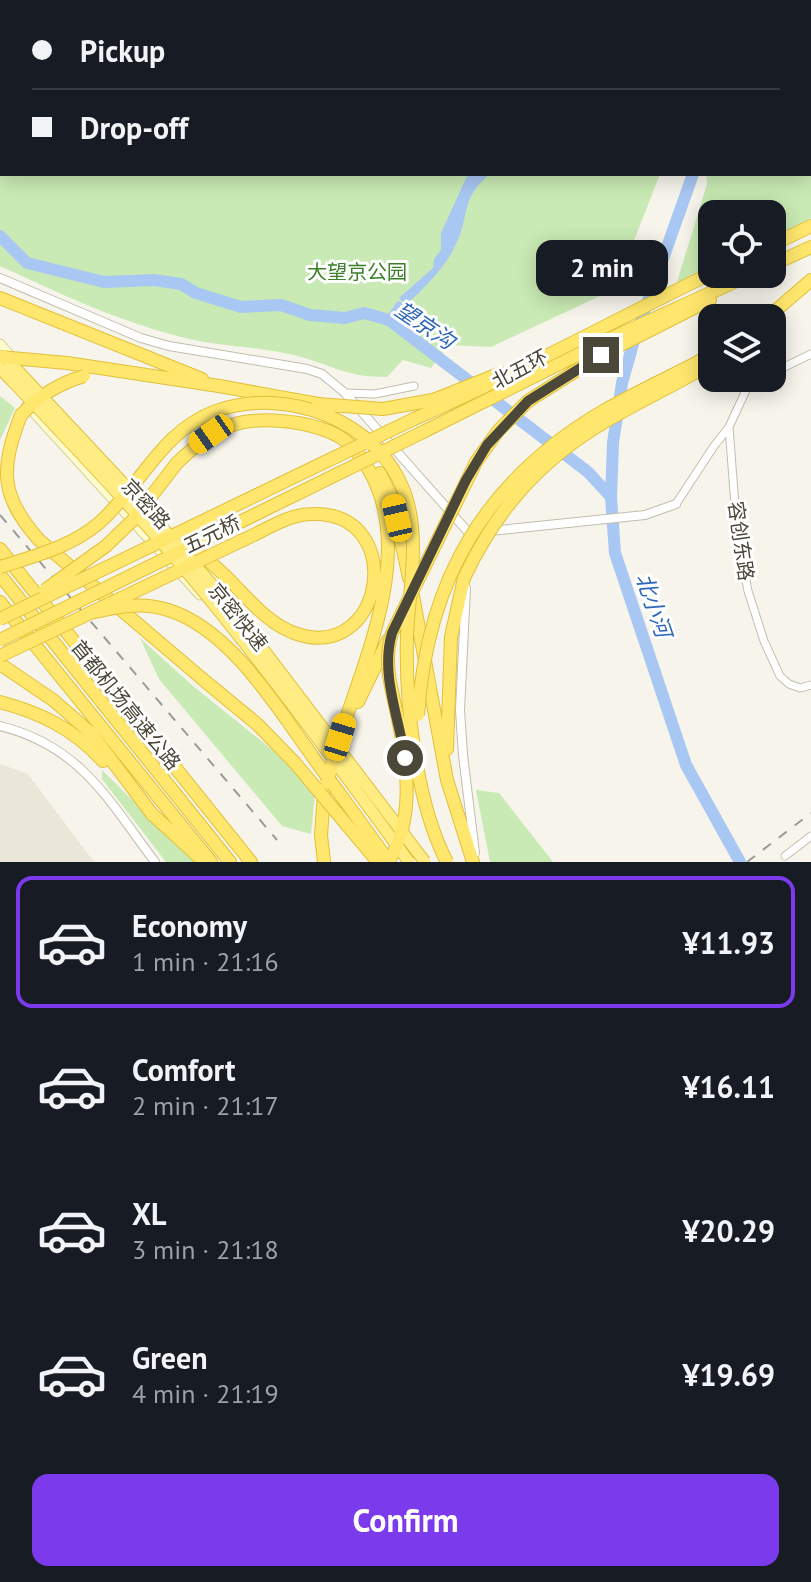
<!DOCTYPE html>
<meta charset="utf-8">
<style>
:root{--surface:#171b24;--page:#242831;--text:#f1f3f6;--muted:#9ea1a6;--line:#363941;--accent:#7c3aed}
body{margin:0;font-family:"PT Sans","Noto Sans SC",sans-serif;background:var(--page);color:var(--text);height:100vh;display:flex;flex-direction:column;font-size:30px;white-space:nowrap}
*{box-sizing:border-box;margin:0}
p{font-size:26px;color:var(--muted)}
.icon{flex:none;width:44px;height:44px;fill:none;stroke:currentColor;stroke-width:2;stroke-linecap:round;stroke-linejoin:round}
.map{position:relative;height:862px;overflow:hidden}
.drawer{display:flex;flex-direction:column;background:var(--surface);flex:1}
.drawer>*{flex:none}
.top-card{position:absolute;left:0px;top:0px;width:812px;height:176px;box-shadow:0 4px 20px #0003;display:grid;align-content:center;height:176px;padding:0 32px;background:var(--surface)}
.buttons{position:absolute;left:698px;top:200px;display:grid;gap:16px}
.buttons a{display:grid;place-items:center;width:88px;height:88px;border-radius:16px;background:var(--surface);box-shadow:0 4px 20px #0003;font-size:40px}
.end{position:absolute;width:36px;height:36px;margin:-18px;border:10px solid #4b4739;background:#fff;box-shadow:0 0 0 4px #fff}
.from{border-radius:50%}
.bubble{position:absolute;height:56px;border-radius:16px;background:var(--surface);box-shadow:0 4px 20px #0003;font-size:26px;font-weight:800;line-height:56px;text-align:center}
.car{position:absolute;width:24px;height:48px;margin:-24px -12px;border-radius:10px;box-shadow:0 0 6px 2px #0007;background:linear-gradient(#f5c518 24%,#345 0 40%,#f5c518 0 76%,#345 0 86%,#f5c518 0)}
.top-card b{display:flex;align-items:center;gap:28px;height:76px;font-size:30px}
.top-card b+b{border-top:2px solid var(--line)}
.top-card i{width:20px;height:20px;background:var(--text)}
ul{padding:14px 0 0;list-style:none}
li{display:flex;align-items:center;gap:24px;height:132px;margin:0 16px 12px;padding:0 16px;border:4px solid transparent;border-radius:16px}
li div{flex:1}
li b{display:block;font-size:30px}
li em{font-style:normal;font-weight:800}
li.active{border-color:var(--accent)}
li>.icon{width:72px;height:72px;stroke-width:1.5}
.action{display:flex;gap:16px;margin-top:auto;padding:16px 32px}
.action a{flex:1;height:92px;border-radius:16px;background:var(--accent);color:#fff;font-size:32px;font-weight:800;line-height:92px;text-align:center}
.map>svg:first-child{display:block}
.residential{fill:#eae7d9}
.green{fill:#c9eab4}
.water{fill:#a8c7f2}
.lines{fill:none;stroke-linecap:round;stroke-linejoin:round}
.canal{stroke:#a8c7f2;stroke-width:7}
.river{stroke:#a8c7f2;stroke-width:12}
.minor-casing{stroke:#c2bead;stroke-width:9}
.tertiary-casing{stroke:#c2bead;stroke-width:10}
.secondary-casing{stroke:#d6d09b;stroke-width:11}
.primary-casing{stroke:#e7d669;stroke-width:12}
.motorway-casing{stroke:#e1c03a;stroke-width:14}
.minor{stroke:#fff;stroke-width:7}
.tertiary{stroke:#fff;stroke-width:8}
.secondary{stroke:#fffbcc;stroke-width:9}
.primary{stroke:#fff39b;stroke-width:10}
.motorway{stroke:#ffe76d;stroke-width:12}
.rail{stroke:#9a9a9a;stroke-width:2;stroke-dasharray:10 10;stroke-linecap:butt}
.trunk-bridge-casing{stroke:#e1c03a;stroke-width:13;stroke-linecap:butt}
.motorway-bridge-casing{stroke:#e1c03a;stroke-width:14;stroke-linecap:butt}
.trunk-bridge{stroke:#ffed84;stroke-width:11}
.motorway-bridge{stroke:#ffe76d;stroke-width:12}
.route{stroke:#4b4739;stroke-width:10}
.labels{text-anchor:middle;stroke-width:6;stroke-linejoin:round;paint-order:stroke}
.park-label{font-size:20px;fill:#3b7f29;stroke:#fff}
.street-label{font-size:20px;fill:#4b4739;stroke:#fff}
.water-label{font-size:22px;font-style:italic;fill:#2e67ba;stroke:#fff}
</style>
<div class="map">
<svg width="811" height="862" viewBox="0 0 811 862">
<rect width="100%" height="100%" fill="#f6f4eb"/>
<path class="residential" d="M0,764l28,10 66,88h-94z"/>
<path class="green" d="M466,0h255l-259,2z
M765,0h46v218l-39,20v-24h-60v53l-36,18 31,-101 -1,-10h104v-172h-45z
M0,62l2,112h658l-45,115 -124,58 -42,-2 -18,23 -28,-8 -16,17c-41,0 -53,-11 -89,-21 -39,-10 -82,-9 -121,-20 -61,-16 -119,-43 -177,-70z
M0,396l15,12 -15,32z
M140,638l53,48 123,99 -5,49 -29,-8 -123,-147z
M102,770l93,92h-29l-64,-83z
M476,790l23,3 54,69h-63z"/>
<path class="water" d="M468,174h22c-31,25 -19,41 -35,72 -10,22 -31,42 -49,59l-7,-7 34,-30 1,-9 7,-9v-17z"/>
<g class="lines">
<path class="canal" d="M389,320l10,-15"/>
<path class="river" d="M751,2l1,-2
M0,236l27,27 77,19 50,-2 27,4 15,9 45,14 40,-2 29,10 35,3 19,-5 25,7 199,152 23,25
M638,329l55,-155
M633,344l-11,39 -9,60 -2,54 4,56 71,212 54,97"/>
<g class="minor-casing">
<path id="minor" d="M772,373l39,-19
M763,378l-16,10 -18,39 8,105 11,59 16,50 16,35 9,8 11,4 11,-3
M345,393l30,1 39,-8
M676,504l38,-58 15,-19
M785,856l26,-20"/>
</g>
<g class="tertiary-casing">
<path id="tertiary" d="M231,0l1,2
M243,0l1,2
M337,2l5,-2
M0,14l2,1
M0,278l141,60 28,8 138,23 15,5 23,19 124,140 -2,33
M490,531l155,-16 31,-11
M466,588l-6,122 3,45 12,98
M0,726c81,20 109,75 155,136"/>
</g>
<g class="secondary-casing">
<path id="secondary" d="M0,344l14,16
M27,405l173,190"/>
</g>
<g class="primary-casing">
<path id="primary" d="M370,2l4,-2
M398,2l4,-2
M0,29l2,1
M0,50h2"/>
</g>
<g class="motorway-casing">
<path id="motorway" d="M772,245l39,-19
M772,265l39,-18
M0,298l202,81
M767,318l44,-38
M698,362l14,-9
M67,363l152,23 99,18
M528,401l73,-46 109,-55
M383,409l50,-9 68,-27
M21,415c-21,54 -21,81 18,125l167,142
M414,419c101,-44 198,-98 298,-146
M425,431l180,-90 147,-67
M177,463c39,-38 66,-49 121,-40 37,7 54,16 72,49 45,81 -5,185 -30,265
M380,473l12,25 17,80
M182,543c10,7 21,13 30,21 28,22 50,59 85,70 88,29 111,-123 15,-120 -24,0 -48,17 -69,26
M0,549l251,313
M0,575l230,287
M413,596l34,184 26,82
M0,602l211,260
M0,664l53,36 38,33 61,81 48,44
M0,702c41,11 74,27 103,59
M358,702l30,-62
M447,749l4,-112 13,-59
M324,862l-3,-27 3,-41"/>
</g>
<use href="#minor" class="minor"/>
<use href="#tertiary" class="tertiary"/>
<use href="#secondary" class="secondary"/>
<use href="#primary" class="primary"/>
<use href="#motorway" class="motorway"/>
<path class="rail" d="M0,515l277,325
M747,862l64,-49"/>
<g class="trunk-bridge-casing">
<path id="trunk-bridge" d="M4,356l131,140 92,106 198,260
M0,368c75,79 151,158 219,243 66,82 128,166 190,251"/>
</g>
<g class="motorway-bridge-casing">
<path id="motorway-bridge" d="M0,357l67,6
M318,404l65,5
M21,415c19,-20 37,-31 63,-39
M0,567c34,-11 71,-20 99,-44 42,-37 62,-92 117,-112 70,-25 161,9 188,80 17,44 5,99 3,145 -2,67 9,167 40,226
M464,578c31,-66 74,-116 137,-154 31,-19 66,-35 97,-53
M45,590l61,-44 26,-25 45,-58
M90,613c27,-6 51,-12 78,-3 62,19 109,97 145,147 25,35 51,69 76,105
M0,619l414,-200
M0,640l425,-209
M0,656l243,-116
M206,682l51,42 38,39 83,99
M418,715c9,-136 68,-236 187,-305 30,-17 62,-32 93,-48
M327,783l13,-46
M388,862c26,-40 20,-94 11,-138 -6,-32 -17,-59 -7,-91l84,-171 22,-31 30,-30"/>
</g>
<use href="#trunk-bridge" class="trunk-bridge"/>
<use href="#motorway-bridge" class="motorway-bridge"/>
</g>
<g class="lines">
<path class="route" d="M405,758c-6,-41 -25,-84 -13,-125l74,-153 21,-35 41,-44 73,-46"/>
</g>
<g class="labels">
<g class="park-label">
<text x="357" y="279">大望京公园</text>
</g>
<g class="street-label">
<text transform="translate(520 369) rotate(-28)" y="7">北五环</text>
<text transform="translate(146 504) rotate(47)" y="7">京密路</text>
<text transform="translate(212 534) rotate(-26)" y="7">五元桥</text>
<text transform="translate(741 541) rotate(82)" y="7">容创东路</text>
<text transform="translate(238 617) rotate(51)" y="7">京密快速</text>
<text transform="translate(126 705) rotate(51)" y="7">首都机场高速公路</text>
</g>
<g class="water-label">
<text transform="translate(425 325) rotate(34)" y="8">望京沟</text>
<text transform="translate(654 605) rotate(71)" y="8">北小河</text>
</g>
</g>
</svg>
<div class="buttons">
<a><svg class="icon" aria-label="locate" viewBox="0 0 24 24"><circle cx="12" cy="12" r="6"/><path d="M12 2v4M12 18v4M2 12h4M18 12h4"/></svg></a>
<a><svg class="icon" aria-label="layers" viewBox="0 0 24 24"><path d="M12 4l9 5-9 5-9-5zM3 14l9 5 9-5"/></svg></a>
</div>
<i class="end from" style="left:405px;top:758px"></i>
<i class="end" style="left:601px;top:355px"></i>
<div class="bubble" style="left:536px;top:240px;width:132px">2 min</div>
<i class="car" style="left:211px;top:434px;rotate:235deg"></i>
<i class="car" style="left:397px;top:518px;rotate:347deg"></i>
<i class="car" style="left:340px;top:737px;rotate:17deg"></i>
<div class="top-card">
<b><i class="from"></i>Pickup</b>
<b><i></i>Drop-off</b>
</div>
</div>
<section class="drawer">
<ul>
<li class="active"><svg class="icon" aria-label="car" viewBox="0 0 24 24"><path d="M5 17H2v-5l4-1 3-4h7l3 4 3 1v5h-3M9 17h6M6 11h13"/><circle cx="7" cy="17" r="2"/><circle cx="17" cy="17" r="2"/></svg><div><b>Economy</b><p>1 min · 21:16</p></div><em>¥11.93</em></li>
<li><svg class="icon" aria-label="car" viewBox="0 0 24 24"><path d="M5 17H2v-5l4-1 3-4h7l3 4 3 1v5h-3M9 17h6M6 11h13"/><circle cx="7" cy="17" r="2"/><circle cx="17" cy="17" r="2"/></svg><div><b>Comfort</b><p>2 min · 21:17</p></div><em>¥16.11</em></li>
<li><svg class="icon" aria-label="car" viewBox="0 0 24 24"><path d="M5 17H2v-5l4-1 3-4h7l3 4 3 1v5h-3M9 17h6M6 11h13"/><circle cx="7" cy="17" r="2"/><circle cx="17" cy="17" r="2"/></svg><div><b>XL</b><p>3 min · 21:18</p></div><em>¥20.29</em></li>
<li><svg class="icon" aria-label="car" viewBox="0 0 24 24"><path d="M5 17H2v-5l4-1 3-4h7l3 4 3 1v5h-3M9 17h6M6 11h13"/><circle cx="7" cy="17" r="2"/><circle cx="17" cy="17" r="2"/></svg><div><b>Green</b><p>4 min · 21:19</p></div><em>¥19.69</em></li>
</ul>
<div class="action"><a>Confirm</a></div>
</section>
